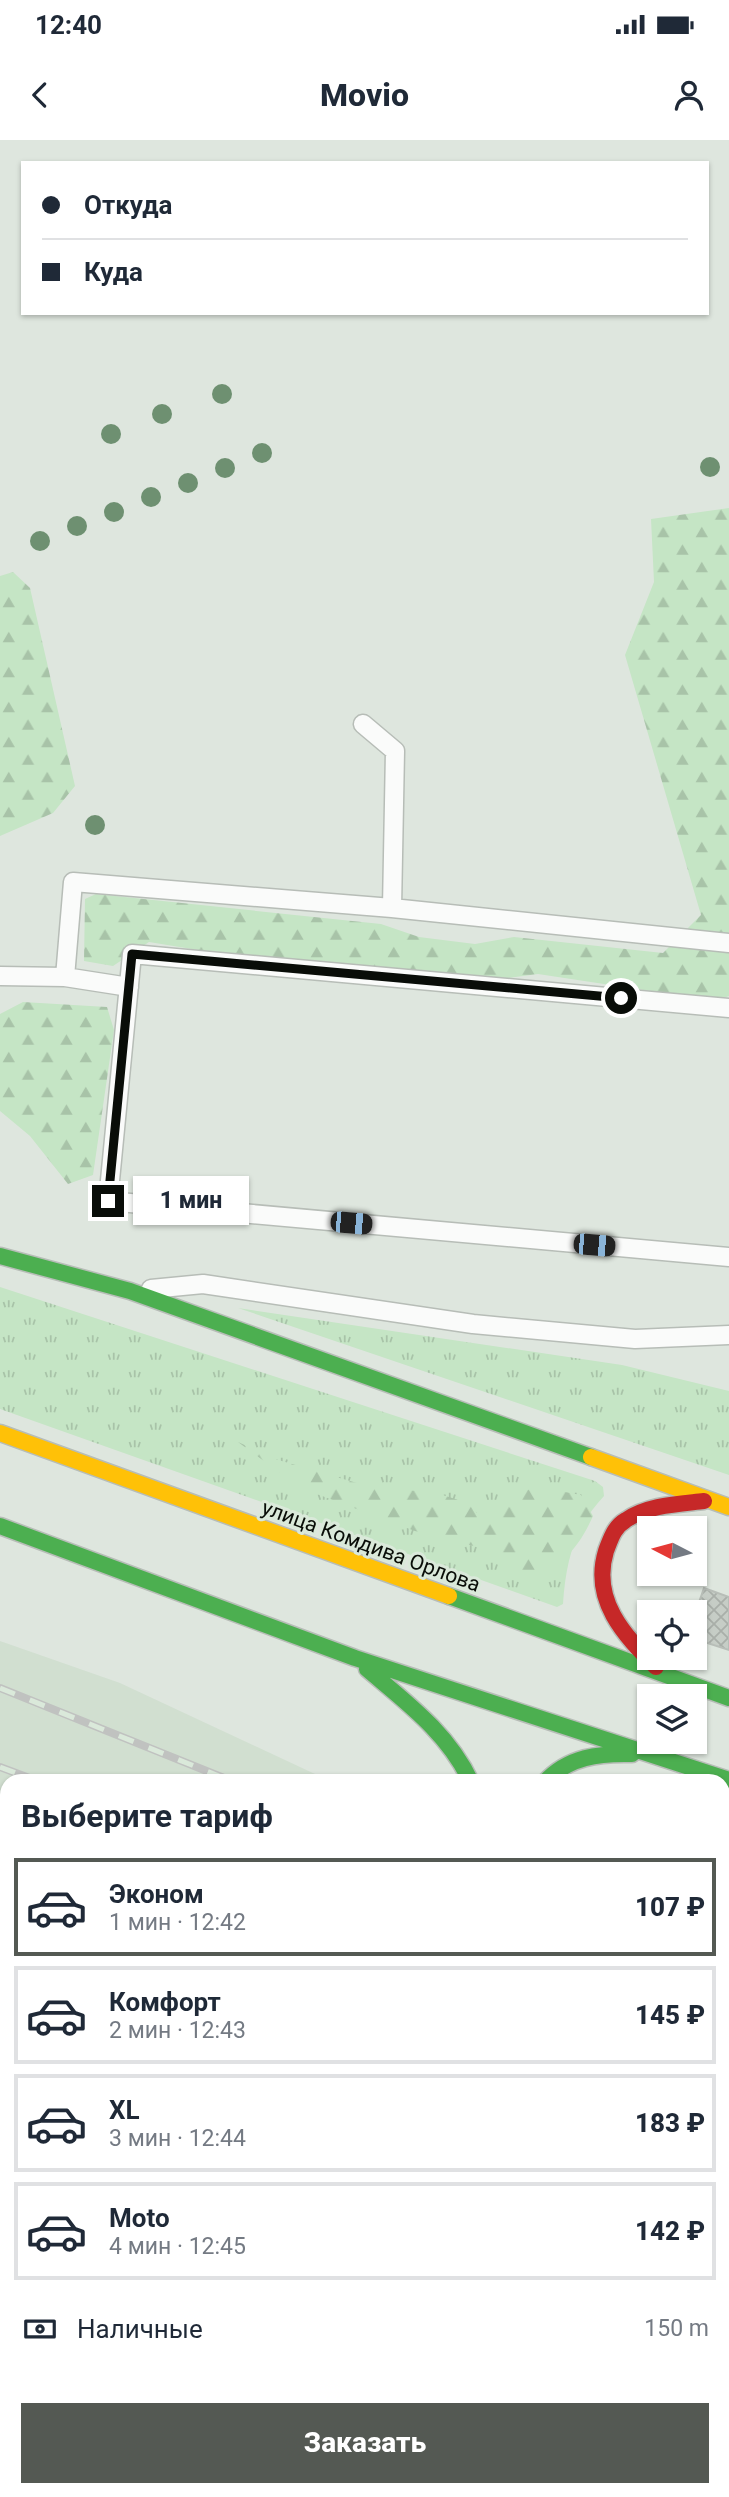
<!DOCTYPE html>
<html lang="ru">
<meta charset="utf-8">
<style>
:root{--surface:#fff;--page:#f6f6f7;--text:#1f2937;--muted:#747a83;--line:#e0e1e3;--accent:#545953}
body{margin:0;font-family:Roboto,sans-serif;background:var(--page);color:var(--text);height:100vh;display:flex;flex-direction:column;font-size:26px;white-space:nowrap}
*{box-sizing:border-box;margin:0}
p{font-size:23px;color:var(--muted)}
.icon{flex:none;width:38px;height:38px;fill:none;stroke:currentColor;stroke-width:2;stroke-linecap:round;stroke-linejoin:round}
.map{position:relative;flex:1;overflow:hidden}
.details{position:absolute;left:0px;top:1634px;width:730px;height:723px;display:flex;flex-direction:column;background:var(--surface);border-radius:21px 21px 0 0;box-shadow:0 2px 5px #0004}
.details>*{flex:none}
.top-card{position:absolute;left:21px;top:21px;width:688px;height:154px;border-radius:0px;box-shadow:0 2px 5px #0004;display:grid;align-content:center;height:154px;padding:0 21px;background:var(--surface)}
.needle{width:46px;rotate:276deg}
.buttons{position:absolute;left:637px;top:1376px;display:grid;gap:14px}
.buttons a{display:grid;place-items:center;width:70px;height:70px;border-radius:0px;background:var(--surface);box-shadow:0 2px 5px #0004;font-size:35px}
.end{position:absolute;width:32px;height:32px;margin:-16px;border:9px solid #090d08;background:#fff;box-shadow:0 0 0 4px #fff}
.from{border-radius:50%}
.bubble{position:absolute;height:49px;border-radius:0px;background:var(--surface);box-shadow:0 2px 5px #0004;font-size:23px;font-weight:800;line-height:49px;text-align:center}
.car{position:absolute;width:21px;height:42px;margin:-21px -10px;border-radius:9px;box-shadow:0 0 5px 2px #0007;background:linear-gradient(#222 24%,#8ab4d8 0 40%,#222 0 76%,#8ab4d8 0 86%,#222 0)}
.top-card b{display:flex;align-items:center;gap:24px;height:66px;font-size:26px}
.top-card b+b{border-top:2px solid var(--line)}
.top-card i{width:18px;height:18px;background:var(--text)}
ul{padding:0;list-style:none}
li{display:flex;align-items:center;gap:21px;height:98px;margin:0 14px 10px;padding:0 7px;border:4px solid var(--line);border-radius:0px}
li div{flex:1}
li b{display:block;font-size:26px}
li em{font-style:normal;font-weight:800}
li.active{border-color:var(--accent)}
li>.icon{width:63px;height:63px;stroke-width:1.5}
h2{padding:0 21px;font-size:32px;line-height:84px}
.pay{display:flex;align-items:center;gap:18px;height:77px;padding:0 21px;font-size:26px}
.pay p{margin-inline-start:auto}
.cta{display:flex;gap:14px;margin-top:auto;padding:14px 21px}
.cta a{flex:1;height:80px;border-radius:0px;background:var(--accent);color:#fff;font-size:28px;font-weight:800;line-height:80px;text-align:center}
.status{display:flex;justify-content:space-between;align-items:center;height:49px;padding:0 35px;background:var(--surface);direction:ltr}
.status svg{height:19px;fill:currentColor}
header{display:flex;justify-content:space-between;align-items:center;height:91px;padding:0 21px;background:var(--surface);font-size:32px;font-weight:800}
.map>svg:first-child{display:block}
.built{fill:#d1dfd0}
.grass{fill:url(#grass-tufts)}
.forest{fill:url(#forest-firs)}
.building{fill:url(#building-cross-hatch);stroke:#b8beb8;stroke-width:2}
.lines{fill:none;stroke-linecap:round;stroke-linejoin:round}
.lane-casing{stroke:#b7bdb7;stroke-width:21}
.fast-casing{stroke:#b7bdb7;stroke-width:19}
.slow-casing{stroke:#b7bdb7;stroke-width:19}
.jam-casing{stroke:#b7bdb7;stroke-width:19}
.lane{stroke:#fafbfa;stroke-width:18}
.fast{stroke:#4caf50;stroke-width:16}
.slow{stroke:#ffc107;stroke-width:16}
.jam{stroke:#c62828;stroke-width:16}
.rail-casing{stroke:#c0c2c0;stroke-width:8}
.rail{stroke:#dae9da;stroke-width:5;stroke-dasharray:16;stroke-linecap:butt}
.tree{fill:#6e9071}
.route{stroke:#090d08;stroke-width:9}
.labels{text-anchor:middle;stroke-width:6;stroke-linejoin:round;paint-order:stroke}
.street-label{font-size:21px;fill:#090d08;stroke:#dae9da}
</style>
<div class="status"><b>12:40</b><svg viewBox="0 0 49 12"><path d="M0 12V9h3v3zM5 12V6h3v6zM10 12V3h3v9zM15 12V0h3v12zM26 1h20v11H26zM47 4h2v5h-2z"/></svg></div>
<header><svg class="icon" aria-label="back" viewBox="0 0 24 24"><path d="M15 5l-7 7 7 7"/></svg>Movio<svg class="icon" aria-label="person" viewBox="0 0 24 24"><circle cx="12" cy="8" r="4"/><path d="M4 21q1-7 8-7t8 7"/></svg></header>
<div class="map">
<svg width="729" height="2357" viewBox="0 0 729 2357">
<defs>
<pattern id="grass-tufts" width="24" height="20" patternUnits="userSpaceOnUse" patternTransform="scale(1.75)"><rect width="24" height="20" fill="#c5e5c5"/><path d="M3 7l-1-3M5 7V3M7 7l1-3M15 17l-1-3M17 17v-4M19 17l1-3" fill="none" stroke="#a8c3a8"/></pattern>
<pattern id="forest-firs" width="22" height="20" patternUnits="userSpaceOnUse" patternTransform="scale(1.75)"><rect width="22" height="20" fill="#c5e5c5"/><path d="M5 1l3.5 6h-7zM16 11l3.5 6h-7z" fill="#a8c3a8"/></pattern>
<pattern id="building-cross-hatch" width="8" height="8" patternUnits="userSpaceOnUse" patternTransform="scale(1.75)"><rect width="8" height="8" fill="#c6cdc6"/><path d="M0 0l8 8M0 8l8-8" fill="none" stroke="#a9afa9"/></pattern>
</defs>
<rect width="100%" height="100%" fill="#dee6de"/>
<path class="built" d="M0,1501l120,42 210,98 -323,1v31l-7,-3z
M723,1879l6,3v163l-6,-4z"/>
<path class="grass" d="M0,1147l595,194 8,6 1,9c-30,32 -38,65 -41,108l-6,3 -557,-198z
M238,1168l384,57 107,26v84z"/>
<path class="forest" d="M729,368v488l-13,5 -178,-27 -51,7 -283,-30 -55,-9 -36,24 -29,-5 1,-62 11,-5 285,30 38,13 56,7 39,-7 149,16 38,-38 -76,-260 29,-73 -3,-63z
M13,432l17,16 45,198 -22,27 -53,23v-260z
M23,862l84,5 7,23 -21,145 -25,9 -38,-48 -30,-25v-97z
M238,1302l37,17 99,29 59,4 35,11 19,21 5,-11 21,-23 36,-1 32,6 12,21c-14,31 -33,57 -70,56l-18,-18 -90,-23 -114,-43z"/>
<path class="building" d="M704,1448l25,9v53l-34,-11v-25z
M723,1934l6,4v35l-6,-4z
M729,2044v254l-5,9 -1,-254z"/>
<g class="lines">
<g class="lane-casing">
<path id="lane" d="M363,584l32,27 -3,157
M0,836l65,1 64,10
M65,837l8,-95 319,26 337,35
M729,868l-597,-54 -24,247 621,56
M151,1149l52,-5 270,40 162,15 94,-4
M0,1797l7,3"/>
</g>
<g class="fast-casing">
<path id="fast" d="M0,1116l130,35 461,166
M0,1386l355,132 374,122
M449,1456l280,102
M367,1529c40,34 81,64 104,113
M545,1642c23,-25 54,-29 87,-28"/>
</g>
<g class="slow-casing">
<path id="slow" d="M0,1293l449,163
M591,1317l138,50
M723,1828l6,3"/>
</g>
<g class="jam-casing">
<path id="jam" d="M656,1527c-32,-32 -65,-67 -50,-116 5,-13 8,-24 20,-31 22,-15 52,-16 78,-19"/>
</g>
<use href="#lane" class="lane"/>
<use href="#fast" class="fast"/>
<use href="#slow" class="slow"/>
<use href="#jam" class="jam"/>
<g class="rail-casing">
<path id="rail" d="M0,1548l234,94
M0,1627l40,15
M723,1914l6,4
M723,1982l6,4"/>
</g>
<use href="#rail" class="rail"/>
</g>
<g class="tree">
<circle cx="222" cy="254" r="10"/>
<circle cx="162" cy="274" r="10"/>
<circle cx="111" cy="294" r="10"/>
<circle cx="262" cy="313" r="10"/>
<circle cx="710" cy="327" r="10"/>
<circle cx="225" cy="328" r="10"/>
<circle cx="188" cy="343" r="10"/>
<circle cx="151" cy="357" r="10"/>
<circle cx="114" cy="372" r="10"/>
<circle cx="77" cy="386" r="10"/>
<circle cx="40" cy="401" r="10"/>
<circle cx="95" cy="685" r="10"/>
</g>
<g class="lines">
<path class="route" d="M108,1061l24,-247 489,44"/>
</g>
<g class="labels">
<g class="street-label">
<text transform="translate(371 1406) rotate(20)" y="7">улица Комдива Орлова</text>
</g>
</g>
</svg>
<div class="buttons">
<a><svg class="needle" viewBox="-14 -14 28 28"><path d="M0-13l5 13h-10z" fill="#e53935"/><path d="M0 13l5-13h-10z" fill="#747a83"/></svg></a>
<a><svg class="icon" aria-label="locate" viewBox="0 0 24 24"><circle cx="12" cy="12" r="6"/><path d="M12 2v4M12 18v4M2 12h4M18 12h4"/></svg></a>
<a><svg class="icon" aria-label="layers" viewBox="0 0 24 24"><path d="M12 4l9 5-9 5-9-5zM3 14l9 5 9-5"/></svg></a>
</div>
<i class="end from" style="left:621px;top:858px"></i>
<i class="end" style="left:108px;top:1061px"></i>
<div class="bubble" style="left:133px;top:1036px;width:116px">1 мин</div>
<i class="car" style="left:351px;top:1083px;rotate:95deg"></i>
<i class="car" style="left:594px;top:1105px;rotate:95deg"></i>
<div class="top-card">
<b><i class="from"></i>Откуда</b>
<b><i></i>Куда</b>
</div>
<section class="details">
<h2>Выберите тариф</h2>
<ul>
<li class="active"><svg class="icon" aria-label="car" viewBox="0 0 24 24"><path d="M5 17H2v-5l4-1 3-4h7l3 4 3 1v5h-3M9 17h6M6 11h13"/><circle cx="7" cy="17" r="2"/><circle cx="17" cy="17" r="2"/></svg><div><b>Эконом</b><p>1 мин · 12:42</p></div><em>107 ₽</em></li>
<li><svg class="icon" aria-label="car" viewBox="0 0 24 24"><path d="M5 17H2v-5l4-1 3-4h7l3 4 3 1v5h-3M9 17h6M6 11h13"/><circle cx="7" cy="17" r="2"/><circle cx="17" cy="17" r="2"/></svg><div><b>Комфорт</b><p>2 мин · 12:43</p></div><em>145 ₽</em></li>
<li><svg class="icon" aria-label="car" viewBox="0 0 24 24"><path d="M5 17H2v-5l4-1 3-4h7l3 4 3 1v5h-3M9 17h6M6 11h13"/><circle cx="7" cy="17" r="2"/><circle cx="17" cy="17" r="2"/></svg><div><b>XL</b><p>3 мин · 12:44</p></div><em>183 ₽</em></li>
<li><svg class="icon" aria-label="car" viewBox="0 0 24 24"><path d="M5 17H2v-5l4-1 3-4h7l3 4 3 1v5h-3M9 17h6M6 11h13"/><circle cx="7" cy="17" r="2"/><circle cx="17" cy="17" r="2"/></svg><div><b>Moto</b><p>4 мин · 12:45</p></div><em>142 ₽</em></li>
</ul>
<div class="pay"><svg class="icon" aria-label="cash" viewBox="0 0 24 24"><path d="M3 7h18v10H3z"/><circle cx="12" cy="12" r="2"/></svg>Наличные<p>150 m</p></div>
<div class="cta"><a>Заказать</a></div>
</section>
</div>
